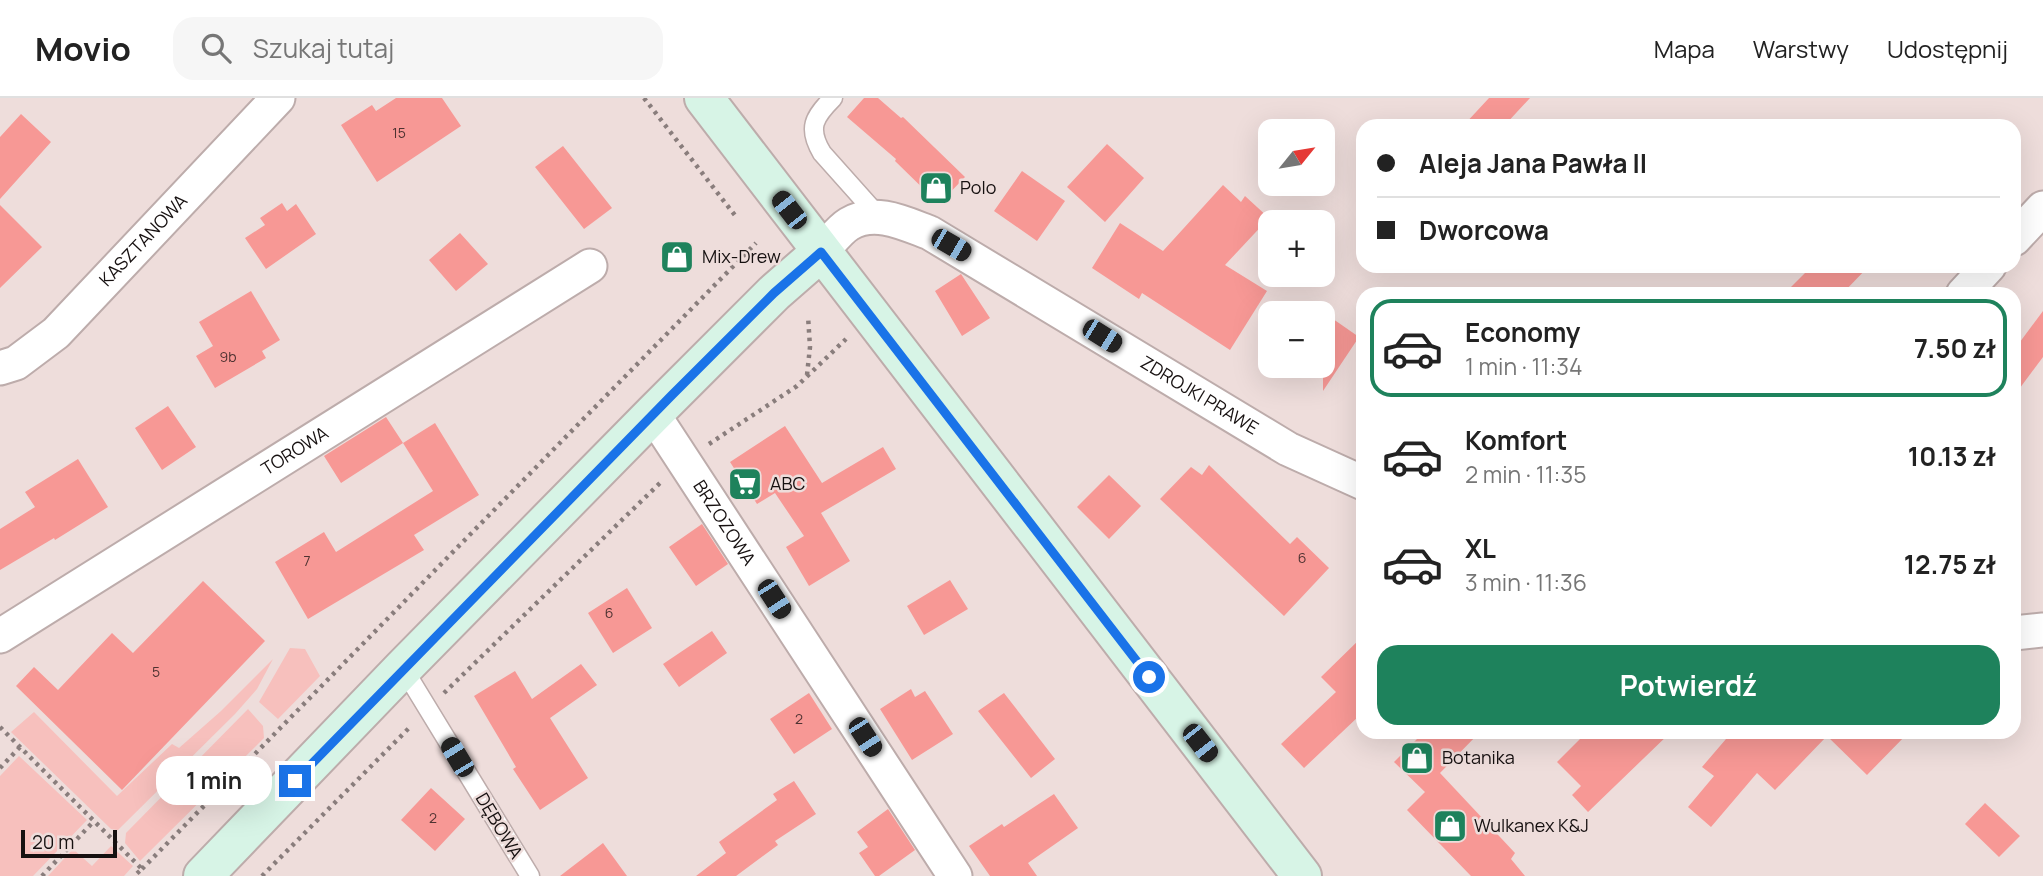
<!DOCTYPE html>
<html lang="pl">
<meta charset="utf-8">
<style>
:root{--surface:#fff;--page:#f6f6f6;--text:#222;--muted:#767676;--line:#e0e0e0;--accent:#1e825c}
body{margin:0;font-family:Manrope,sans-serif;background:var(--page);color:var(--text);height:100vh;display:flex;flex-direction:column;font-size:26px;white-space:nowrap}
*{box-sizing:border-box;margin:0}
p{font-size:23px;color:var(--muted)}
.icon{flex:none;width:38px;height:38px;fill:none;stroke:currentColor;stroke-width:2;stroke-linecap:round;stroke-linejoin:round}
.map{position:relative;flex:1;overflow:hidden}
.details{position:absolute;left:1356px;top:189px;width:665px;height:452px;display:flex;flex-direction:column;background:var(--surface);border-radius:21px;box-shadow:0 7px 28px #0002}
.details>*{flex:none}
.guide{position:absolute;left:1356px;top:21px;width:665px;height:154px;border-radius:21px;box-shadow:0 7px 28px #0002;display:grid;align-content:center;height:154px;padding:0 21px;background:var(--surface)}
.needle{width:46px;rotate:60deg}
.tools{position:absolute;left:1258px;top:21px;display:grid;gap:14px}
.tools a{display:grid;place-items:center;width:77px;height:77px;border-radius:14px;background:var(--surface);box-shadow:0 7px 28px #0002;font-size:35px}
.scale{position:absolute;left:21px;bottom:18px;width:96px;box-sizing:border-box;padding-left:7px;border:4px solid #161010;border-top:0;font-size:19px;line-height:24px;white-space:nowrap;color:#161010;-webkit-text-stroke:5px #eedddb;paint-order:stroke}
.end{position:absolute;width:32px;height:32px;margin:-16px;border:9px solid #1a73e8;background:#fff;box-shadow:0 0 0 4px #fff}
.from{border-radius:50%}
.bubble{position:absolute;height:49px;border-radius:21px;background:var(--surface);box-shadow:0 7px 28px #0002;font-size:23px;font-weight:700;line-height:49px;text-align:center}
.car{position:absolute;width:21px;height:42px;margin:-21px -10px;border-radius:9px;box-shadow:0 0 5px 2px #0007;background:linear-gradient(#222 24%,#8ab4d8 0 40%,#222 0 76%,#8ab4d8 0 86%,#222 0)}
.guide b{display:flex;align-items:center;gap:24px;height:66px;font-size:26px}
.guide b+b{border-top:2px solid var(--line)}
.guide i{width:18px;height:18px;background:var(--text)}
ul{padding:12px 0 0;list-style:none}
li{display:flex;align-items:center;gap:21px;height:98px;margin:0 14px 10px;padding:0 7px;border:4px solid transparent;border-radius:21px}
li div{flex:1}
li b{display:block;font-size:26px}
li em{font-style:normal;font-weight:700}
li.active{border-color:var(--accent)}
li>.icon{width:63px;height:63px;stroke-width:1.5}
.cta{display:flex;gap:14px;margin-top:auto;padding:14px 21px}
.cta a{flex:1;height:80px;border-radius:21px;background:var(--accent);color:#fff;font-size:28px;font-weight:700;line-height:80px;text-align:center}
header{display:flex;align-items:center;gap:42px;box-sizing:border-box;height:98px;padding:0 35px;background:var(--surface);border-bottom:2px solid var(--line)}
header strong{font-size:33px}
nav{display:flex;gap:38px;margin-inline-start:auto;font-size:24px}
.search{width:490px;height:63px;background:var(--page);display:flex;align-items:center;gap:18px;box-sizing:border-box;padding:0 24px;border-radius:21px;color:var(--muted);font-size:26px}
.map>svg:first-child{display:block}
.green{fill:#f7c0bd}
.building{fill:#f79895}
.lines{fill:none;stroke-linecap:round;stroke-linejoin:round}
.lane-casing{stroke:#bdacab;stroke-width:21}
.street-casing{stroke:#bdacab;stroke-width:37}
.secondary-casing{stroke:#bdacab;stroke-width:42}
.path{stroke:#897d7c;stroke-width:4.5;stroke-dasharray:3.5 5;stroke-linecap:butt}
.lane{stroke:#fff;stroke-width:18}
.street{stroke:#fff;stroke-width:33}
.secondary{stroke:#d7f4e6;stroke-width:38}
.route{stroke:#1a73e8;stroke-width:9}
.labels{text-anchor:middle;stroke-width:5;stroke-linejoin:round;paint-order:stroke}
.number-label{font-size:14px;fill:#4e3231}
.poi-label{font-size:18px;fill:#161010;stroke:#eedddb;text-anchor:start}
.street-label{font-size:18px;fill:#161010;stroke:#eedddb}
</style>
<header>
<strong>Movio</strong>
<div class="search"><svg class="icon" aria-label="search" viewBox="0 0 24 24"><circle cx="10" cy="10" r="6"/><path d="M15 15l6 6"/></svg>Szukaj tutaj</div>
<nav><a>Mapa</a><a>Warstwy</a><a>Udostępnij</a></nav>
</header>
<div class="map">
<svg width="2043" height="778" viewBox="0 0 2043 778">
<rect width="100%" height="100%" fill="#eedddb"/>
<path class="green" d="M290,550l15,1 15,27 -42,43 -19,-17z
M273,561l-16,30 -22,25 -117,116 -7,-1 -100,-97 23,-20 83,84 55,-52 7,4 42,-37z
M248,611l15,17 1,12 -124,123 -15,-18 1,-10z
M19,658l68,64 -54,56h-33v-100z
M111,748l22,20 -9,10h-76l25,-27 19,17z"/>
<path class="building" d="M396,0h46l19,28 -84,56 -36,-57 31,-20 4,6z
M864,0h14l23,20 2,-1 62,60 -26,27 -44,-43 1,-2 -49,-42z
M1489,0h41l-26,28h-41z
M21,16l30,28 -51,57v-62z
M1107,46l37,34 -39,44 -38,-35z
M563,48l49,62 -28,21 -49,-62z
M1022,73l43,30 -28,40 -43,-30z
M1223,87l18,17 4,-6 24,22 -44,47 42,26 -37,59 -88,-57 -3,6 -47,-31 28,-45 43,28z
M282,105l5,8 9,-7 20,30 -50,35 -21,-31 20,-13 -5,-7z
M0,107l42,42 -42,41z
M460,135l28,31 -32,27 -27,-31z
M1812,168h57l-27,28h-58z
M961,176l29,44 -28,18 -27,-45z
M251,193l29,49 -18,11 4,7 -51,30 -19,-32 17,-10 -14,-24z
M2043,213v46l-29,39v-46z
M1323,214l36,25 -36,54z
M168,308l28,41 -34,23 -27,-42z
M386,319l17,26 -62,40 -17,-27z
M435,325l44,72 -65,40 10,15 -116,69 -33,-57 49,-30 12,20 97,-61 -30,-48z
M785,328l37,57 61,-36 13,22 -75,44 29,48 -41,25 -23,-39 18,-11 -29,-43 -18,11 -27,-42z
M78,361l30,48 -53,33 -1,-2 -54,32v-41l35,-22 -10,-15z
M1209,367l81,79 7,-7 32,31 -45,48 -124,-117 31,-32 11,8z
M1109,377l32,31 -32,33 -32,-32z
M702,426l26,40 -32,22 -27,-39z
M950,482l18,29 -44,26 -17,-29z
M203,483l62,60 -143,149 -106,-104 18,-19 24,23 54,-57 21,20z
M627,490l25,40 -39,25 -25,-40z
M712,533l15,22 -48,34 -16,-23z
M1363,538v84l-4,-4 -55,52 -23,-24 55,-52 -15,-15z
M581,566l16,21 -47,33 38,60 -48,32 -27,-41 3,-2 -42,-71 41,-25 17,28z
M911,591l4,8 10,-6 28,43 -41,26 -32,-51z
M809,595l23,36 -38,25 -24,-35z
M1004,595l51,66 -24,19 -53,-67z
M1424,634h56l-40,41 75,80 -4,6 14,17h-54l-64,-66 18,-18 -31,-30z
M1587,634h84l-83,80 -16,-17 9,-9 -24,-24z
M1732,634h177l-42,43 -40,-39 -52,54 -18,-17 -46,54 -23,-20 26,-31 -12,-9z
M794,683l22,33 -41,27 3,4 -42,31h-40l30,-23 -7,-11 58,-42 -4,-6z
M431,690l34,31 -30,32 -34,-31z
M1054,696l24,34 -50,35 9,13h-47l-21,-30 33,-22 2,3z
M1985,705l35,33 -21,21 -34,-33z
M888,711l27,41 -36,26h-4l-16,-23 9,-6 -11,-15z
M603,745l24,33h-67z"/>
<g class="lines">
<g class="lane-casing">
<path id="lane" d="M833,0c-19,19 -26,30 -11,55l58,65
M403,570l127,208"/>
</g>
<g class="street-casing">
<g id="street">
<path d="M2014,141l29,-31"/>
<path id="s1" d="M821,154c9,-9 18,-22 28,-28 26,-16 57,0 81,9l358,216 75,34"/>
<path d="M1963,196l26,-28"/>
<path id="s2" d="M0,270l16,-5 40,-30 222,-235"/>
<path id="s3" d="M653,316l302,462"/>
<path d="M2014,535l29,-3"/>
<path id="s4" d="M0,538l590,-370"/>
</g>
</g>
<g class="secondary-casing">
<path id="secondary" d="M704,0l598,778
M203,778l200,-208 250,-254 121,-121 47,-41"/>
</g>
<path class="path" d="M644,0l93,120
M807,277l3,-28 -2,-31
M709,346l88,-58 49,-47
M444,595l217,-211
M0,629l142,142 -8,7
M0,670l20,-21
M142,771l614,-626
M42,778l52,-55
M262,778l149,-150"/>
<use href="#lane" class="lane"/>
<use href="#street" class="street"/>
<use href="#secondary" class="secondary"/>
</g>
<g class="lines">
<path class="route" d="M295,683l376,-385 103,-103 47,-41 328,425"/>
</g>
<defs>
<g id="shop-square" transform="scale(1.75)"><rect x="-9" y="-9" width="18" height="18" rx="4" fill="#1e825c" stroke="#eedddb"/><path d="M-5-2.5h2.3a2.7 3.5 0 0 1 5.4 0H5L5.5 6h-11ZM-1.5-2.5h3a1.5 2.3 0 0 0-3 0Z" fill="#fff"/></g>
<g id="supermarket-square" transform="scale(1.75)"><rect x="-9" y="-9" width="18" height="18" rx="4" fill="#1e825c" stroke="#eedddb"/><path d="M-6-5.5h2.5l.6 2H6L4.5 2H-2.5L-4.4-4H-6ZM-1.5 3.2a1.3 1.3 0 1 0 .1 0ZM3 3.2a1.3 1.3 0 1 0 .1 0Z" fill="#fff"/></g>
</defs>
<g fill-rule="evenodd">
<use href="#shop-square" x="936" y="90"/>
<use href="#shop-square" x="677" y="159"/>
<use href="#supermarket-square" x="745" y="386"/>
<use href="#shop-square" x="1417" y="660"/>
<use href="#shop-square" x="1450" y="728"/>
</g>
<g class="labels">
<g class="number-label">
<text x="399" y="40">15</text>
<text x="228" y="264">9b</text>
<text x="1302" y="465">6</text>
<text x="307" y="468">7</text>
<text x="609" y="520">6</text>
<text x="156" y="579">5</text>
<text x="799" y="626">2</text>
<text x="433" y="725">2</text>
</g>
<g class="poi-label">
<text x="960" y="96">Polo</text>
<text x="702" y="165">Mix-Drew</text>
<text x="770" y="392">ABC</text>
<text x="1442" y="666">Botanika</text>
<text x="1474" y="734">Wulkanex K&amp;J</text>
</g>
<g class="street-label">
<text dy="6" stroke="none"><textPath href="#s2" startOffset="194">KASZTANOWA</textPath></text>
<text dy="6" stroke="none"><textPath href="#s1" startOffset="439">ZDROJKI PRAWE</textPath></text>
<text dy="6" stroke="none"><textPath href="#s4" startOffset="348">TOROWA</textPath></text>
<text dy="6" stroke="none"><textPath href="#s3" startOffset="130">BRZOZOWA</textPath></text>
<text transform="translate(499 728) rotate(59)" y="6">DĘBOWA</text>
</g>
</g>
</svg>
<div class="tools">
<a><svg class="needle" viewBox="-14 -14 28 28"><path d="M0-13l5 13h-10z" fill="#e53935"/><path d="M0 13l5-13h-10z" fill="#767676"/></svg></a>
<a>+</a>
<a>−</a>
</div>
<div class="scale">20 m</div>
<i class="end from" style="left:1149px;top:579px"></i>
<i class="end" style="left:295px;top:683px"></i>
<div class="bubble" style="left:156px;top:658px;width:116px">1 min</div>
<i class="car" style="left:789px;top:112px;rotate:322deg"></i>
<i class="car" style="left:951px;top:147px;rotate:120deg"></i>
<i class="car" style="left:1102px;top:238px;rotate:122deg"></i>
<i class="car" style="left:774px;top:501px;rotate:147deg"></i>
<i class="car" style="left:865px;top:639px;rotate:147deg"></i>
<i class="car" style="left:1200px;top:645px;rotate:142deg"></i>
<i class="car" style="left:457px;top:659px;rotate:329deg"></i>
<div class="guide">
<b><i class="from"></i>Aleja Jana Pawła II</b>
<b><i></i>Dworcowa</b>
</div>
<section class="details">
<ul>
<li class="active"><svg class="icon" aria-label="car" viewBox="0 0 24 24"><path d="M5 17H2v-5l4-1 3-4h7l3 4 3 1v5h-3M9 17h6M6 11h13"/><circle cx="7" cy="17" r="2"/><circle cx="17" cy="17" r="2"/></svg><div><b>Economy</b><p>1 min · 11:34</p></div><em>7.50 zł</em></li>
<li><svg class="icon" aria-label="car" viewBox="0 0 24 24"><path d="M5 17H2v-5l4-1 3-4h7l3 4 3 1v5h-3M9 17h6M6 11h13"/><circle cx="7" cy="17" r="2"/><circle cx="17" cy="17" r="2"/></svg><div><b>Komfort</b><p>2 min · 11:35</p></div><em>10.13 zł</em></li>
<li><svg class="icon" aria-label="car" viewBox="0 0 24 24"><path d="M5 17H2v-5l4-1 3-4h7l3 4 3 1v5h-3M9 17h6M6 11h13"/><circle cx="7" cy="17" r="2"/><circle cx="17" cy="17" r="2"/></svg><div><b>XL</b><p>3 min · 11:36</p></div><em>12.75 zł</em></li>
</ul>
<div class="cta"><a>Potwierdź</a></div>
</section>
</div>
